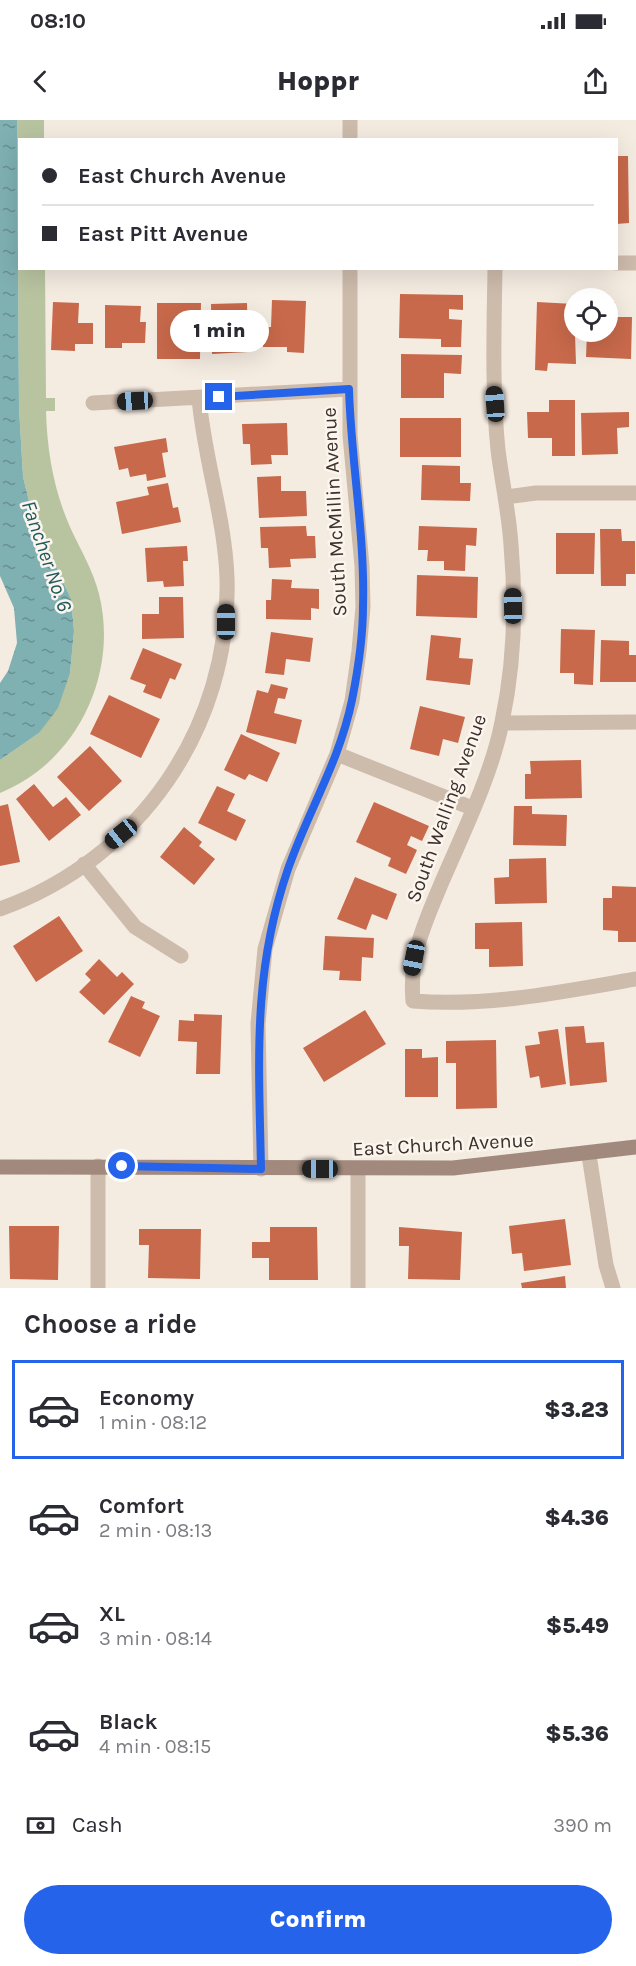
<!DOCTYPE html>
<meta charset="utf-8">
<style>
:root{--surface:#fff;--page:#f2f2f3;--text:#2b2b33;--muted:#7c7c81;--line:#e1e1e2;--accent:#2563eb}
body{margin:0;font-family:Karla,sans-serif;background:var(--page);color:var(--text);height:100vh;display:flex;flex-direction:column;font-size:22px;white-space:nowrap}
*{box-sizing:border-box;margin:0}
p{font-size:20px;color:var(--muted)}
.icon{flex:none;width:33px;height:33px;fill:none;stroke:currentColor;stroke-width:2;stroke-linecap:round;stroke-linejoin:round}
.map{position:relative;height:1168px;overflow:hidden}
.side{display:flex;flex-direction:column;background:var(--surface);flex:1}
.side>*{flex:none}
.banner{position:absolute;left:18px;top:18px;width:600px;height:132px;border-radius:0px;box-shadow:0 6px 24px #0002;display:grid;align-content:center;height:132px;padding:0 24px;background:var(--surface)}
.tools{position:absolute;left:564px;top:168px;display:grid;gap:12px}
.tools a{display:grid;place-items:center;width:54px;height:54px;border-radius:50%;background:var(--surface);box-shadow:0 6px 24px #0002;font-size:30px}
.end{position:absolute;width:27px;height:27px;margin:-14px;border:8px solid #2563eb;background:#fff;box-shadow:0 0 0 3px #fff}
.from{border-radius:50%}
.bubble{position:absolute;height:42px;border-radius:21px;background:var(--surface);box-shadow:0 6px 24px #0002;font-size:20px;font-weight:800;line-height:42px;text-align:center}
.car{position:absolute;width:18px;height:36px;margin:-18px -9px;border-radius:8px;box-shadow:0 0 4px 2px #0007;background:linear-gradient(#222 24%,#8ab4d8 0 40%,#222 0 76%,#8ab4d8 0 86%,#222 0)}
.banner b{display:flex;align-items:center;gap:21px;height:57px;font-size:22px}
.banner b+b{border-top:2px solid var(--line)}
.banner i{width:15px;height:15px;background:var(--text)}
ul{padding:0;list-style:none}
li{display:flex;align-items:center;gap:18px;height:99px;margin:0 12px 9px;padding:0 12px;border:3px solid transparent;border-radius:0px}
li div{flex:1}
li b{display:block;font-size:22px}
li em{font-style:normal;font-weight:800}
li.active{border-color:var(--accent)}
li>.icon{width:54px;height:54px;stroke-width:1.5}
h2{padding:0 24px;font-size:27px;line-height:72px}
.pay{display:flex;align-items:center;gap:15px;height:66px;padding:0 24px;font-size:22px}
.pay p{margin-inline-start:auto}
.action{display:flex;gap:12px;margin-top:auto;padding:12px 24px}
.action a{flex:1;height:69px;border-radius:36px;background:var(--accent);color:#fff;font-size:24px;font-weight:800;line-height:69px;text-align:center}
.status{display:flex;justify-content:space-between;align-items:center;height:42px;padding:0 30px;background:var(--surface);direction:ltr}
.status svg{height:16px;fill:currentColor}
header{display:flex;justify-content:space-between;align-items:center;height:78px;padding:0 24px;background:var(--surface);font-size:27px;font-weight:800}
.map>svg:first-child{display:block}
.green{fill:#b8c4a0}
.water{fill:url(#water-ripples)}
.building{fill:#c8694b}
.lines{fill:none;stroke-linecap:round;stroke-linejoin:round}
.street{stroke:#cdbbac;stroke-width:15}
.secondary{stroke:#a18a7d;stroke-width:15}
.route{stroke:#2563eb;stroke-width:8}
.labels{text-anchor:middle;stroke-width:5;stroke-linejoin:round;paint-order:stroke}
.street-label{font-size:20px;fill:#3b302b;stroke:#fbf5ee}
.water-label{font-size:21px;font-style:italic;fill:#1f5a5e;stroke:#fbf5ee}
</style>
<div class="status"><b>08:10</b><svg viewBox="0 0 49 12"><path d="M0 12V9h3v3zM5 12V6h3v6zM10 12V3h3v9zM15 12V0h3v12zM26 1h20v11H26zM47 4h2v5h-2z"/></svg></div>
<header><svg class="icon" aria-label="back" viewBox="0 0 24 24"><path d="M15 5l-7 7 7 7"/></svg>Hoppr<svg class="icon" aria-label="share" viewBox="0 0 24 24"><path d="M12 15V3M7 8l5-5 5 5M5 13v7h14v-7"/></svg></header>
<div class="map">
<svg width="636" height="1168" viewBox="0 0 636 1168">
<defs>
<pattern id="water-ripples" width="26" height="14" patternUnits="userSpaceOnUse" patternTransform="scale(1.5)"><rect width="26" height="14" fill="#7fb0b2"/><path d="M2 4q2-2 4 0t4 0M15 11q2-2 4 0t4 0" fill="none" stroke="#699091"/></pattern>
</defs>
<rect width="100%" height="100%" fill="#f4ebe1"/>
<path class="green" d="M17,0h27v19l-24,1v128l25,1 1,129h9v13h-9c1,40 8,80 24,116 10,22 23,43 29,67 20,80 -22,168 -99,199v-33l39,-27 31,-60 4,-42 -3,-32 -38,-82 -10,-40 -4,-69z"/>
<path class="water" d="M0,0h17l2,288 4,69 10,40 38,82 3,32 -4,42 -12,35 -19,25 -39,27v-77l8,-12 9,-28 -3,-35 -14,-32z"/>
<path class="building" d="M616,36h12l1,67 -13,1z
M400,174l63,1v15l-14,-1v10l13,1 -1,27h-20v-8l-42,-1z
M272,180l34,1 -2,52 -17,-1v-5h-24v-20h8z
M53,182l26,1 -1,20h15v21h-18v7l-24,-1z
M537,182l37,2 2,60 -28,-1 -1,8 -12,-1z
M608,182h7l-1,15h18l-1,42 -45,-2 1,-25h21z
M157,183h44l-1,56h-43z
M247,183l1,49 -36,2 -1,-50z
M105,185l36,1 -1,16h6l-1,21h-23v5h-17z
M401,234l61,1 -1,19 -17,-1v25h-43z
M549,280h26v56h-23v-18h-24l-1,-26h22z
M629,292v15l-12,1 1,26 -36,1 -1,-42z
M400,298h61v39h-61z
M287,303l1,32h-17l1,9 -21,1 -1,-21h-7l-1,-20z
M166,318l2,14 -6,1 4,24 -19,4 -1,-7 -16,3 -2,-9 -9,2 -5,-23z
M422,345l38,1v17h11l-1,18 -49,-1z
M281,356v15h25l1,25 -48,2 -2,-41z
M168,363l5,25 5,-1 3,15 -59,12 -6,-32 33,-7 -2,-8z
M306,406l1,10h8l1,22 -26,1 1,8 -22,1 -1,-20h-7l-1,-21z
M419,406l58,2 -1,18 -10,-1 -1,26 -21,-1v-9h-17l1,-11h-10z
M600,409h21l1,12h13v33h-9v12h-25z
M556,413h39l-1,41h-38z
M187,426l1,15h-5l1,25 -20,1 -1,-6 -16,1 -2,-34z
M417,455l61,2 -1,41 -61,-2z
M272,459l20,1 -1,8 28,1v20l-8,-1v12l-45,-1v-19h5z
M159,477h24l1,41 -42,1v-25h17z
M561,509l34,1 -2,55 -19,-1v-11h-14z
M271,512l42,6 -3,24 -24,-3 -2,16 -19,-2z
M431,515l30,3 -2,20 14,1 -3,26 -44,-5z
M601,520l28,1v14h7v27h-36z
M143,528l39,16 -7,16 -5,-2 -9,21 -18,-7 3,-7 -16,-6z
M271,564l17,4 -3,11 -7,-1 -4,15 28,7 -6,24 -50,-12 11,-42 11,3z
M109,575l51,24 -19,39 -51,-24z
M420,586l45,11 -7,26 -15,-4 -4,17 -29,-7z
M241,614l39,19 -13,29 -18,-8 -4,6 -21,-10z
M90,626l32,35 -33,30 -32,-34z
M581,640l1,38 -57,1v-25h6l-1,-13z
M34,664l19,23 13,-10 15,18 -32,26 -33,-42z
M217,666l18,8 -8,17 19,9 -10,21 -38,-18z
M374,682l55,24 -7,15 -11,-5 -4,9 10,5 -11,24 -18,-8 3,-8 -35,-16z
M8,684l12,58 -20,4v-60z
M514,686h18v8l35,1 -1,31 -53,-1z
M184,707l18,15 -3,4 16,13 -21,26 -34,-28z
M546,738l1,45 -52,1 -1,-26 15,-1v-18z
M355,757l42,17 -10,26 -15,-6 -6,16 -29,-11z
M612,766l24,1v55h-18v-11l-15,-1v-32h9z
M59,796l24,35 -47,31 -23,-36z
M522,802l1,44 -34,1v-18h-14v-26z
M325,816l49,2 -1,20 -11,-1 -1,24 -22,-1 1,-9 -17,-1z
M99,839l18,18 5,-5 12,12 -30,31 -25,-23 12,-12 -6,-6z
M131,876l14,6 -3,6 18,8 -20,41 -32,-15z
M365,890l21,34 -62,38 -21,-34z
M194,894l28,1 -2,59h-24l1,-32 -19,-1 1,-21 15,1z
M584,906l2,17 18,-1 3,40 -37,4 -5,-59z
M558,909l8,55 -25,4 -2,-12 -9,2 -5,-32 15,-2 -2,-12z
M496,920l1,68 -41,1v-46h-10v-22z
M405,929h17v9l16,-1v40h-33z
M565,1099l6,46 -47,6 -2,-18 -10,1 -3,-28z
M9,1106h50l-1,54 -48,-1z
M270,1107h47l1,53h-49v-22h-17v-16h18z
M399,1107l63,5 -2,48 -52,-1 1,-33h-10z
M139,1109h62l-1,50 -52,-1 1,-33h-10z
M565,1156l1,12h-44l-1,-5z"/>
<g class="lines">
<path class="street" d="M350,20v-20
M616,143h20
M495,148c-1,61 -3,122 3,182 4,32 11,63 13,95 5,57 3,121 -9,177 -10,52 -40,113 -61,162 -17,41 -32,72 -28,117 75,6 149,-9 223,-22
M93,283l256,-14
M506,377l30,-4h100
M502,603l134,-1
M337,634l135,54
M84,744l51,63 46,29
M0,789c140,-50 231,-182 227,-331 -2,-60 -23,-120 -28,-180
M589,1035l17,110 7,23
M261,1049l-3,-145 7,-75 23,-80 49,-115 15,-53 7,-50 4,-44 -1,-41 -12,-131v-167
M98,1168v-122
M358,1168v-118"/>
<path class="secondary" d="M0,1047l453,1 183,-21"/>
</g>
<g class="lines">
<path class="route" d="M122,1046l139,3c-2,-107 -9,-196 27,-300 20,-58 51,-106 64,-169 6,-30 11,-63 11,-94 2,-72 -12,-145 -14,-217l-130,8"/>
</g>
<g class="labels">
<g class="street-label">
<text transform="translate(334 392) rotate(-93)" y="7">South McMillin Avenue</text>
<text transform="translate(446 688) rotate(-70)" y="7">South Walling Avenue</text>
<text transform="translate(443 1024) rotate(-3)" y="7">East Church Avenue</text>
</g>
<g class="water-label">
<text transform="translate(47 436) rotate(71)" y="7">Fancher No. 6</text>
</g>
</g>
</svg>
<div class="tools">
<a><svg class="icon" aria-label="locate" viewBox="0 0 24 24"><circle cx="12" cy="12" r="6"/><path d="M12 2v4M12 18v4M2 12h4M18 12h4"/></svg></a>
</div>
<i class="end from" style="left:122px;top:1046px"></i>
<i class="end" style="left:219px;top:277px"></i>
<div class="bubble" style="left:170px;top:190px;width:99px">1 min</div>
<i class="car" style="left:135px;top:281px;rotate:267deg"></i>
<i class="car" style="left:495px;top:284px;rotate:356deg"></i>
<i class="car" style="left:513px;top:486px;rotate:359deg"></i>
<i class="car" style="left:226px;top:502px;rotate:0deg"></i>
<i class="car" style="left:121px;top:714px;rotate:231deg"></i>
<i class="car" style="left:414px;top:838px;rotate:191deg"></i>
<i class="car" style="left:320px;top:1049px;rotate:270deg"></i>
<div class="banner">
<b><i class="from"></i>East Church Avenue</b>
<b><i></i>East Pitt Avenue</b>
</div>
</div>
<section class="side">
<h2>Choose a ride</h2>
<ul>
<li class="active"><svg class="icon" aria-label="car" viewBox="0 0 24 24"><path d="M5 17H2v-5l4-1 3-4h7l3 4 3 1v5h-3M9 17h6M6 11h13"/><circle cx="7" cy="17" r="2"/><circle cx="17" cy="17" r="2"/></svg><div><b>Economy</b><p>1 min · 08:12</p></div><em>$3.23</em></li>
<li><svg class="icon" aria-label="car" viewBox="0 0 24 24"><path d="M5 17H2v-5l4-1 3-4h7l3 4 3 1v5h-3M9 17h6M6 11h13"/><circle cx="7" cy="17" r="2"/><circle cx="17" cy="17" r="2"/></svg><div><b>Comfort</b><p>2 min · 08:13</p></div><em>$4.36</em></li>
<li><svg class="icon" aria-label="car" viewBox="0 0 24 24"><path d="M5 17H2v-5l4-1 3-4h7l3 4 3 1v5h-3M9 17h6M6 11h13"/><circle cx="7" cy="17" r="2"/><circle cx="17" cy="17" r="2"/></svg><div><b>XL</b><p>3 min · 08:14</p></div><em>$5.49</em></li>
<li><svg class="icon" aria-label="car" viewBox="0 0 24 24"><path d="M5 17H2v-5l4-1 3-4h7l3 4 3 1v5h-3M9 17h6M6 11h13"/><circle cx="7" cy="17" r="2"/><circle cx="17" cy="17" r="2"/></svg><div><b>Black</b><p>4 min · 08:15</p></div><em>$5.36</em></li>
</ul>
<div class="pay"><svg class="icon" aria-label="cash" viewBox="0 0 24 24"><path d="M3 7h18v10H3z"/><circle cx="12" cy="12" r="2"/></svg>Cash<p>390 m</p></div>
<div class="action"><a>Confirm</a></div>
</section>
